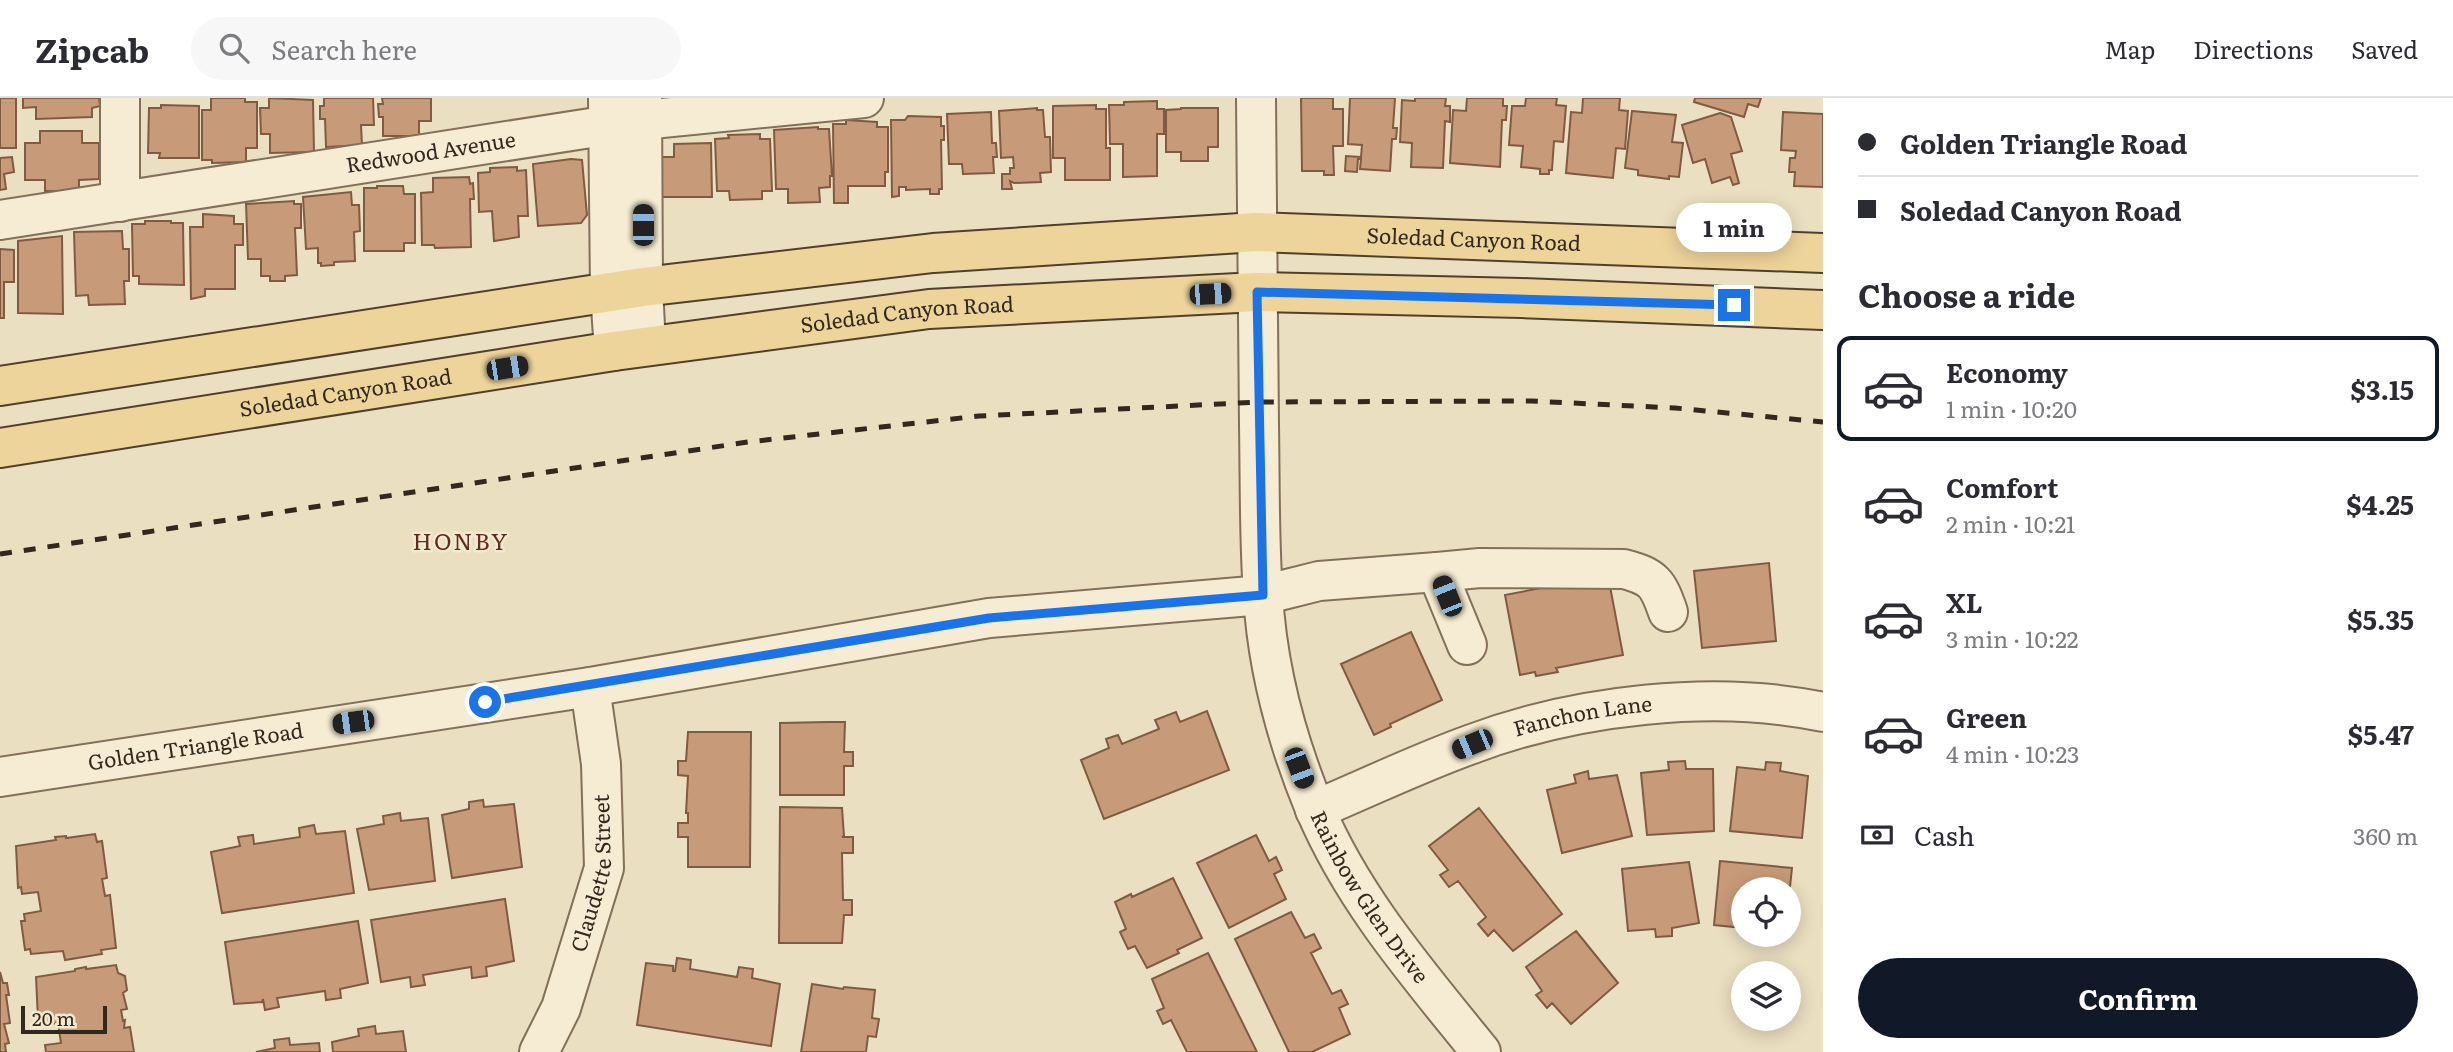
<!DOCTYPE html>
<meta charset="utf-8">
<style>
:root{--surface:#fff;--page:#f7f7f7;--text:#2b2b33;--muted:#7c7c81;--line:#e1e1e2;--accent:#111827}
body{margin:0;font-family:Literata,serif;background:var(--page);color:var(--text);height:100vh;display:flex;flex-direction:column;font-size:26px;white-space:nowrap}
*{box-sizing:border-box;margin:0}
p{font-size:23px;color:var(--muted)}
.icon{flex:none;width:38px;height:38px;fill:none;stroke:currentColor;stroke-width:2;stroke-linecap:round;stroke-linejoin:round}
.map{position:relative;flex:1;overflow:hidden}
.details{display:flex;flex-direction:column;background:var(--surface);width:630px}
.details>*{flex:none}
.guide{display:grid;align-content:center;height:154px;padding:0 35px;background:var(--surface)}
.fabs{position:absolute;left:1731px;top:779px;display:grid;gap:14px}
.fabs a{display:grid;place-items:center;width:70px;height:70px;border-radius:50%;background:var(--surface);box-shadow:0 4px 18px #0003;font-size:35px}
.scale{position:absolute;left:21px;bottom:18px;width:86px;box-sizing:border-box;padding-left:7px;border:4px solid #33281d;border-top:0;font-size:19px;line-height:24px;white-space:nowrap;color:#33281d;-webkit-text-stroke:5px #f3e9d0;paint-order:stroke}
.end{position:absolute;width:32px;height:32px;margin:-16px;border:9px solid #1a73e8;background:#fff;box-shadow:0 0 0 4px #fff}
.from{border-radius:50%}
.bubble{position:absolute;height:49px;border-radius:24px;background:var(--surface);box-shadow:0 4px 18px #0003;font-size:23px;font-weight:700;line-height:49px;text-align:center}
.car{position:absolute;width:21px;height:42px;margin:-21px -10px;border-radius:9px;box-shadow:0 0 5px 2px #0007;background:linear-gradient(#222 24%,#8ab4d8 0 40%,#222 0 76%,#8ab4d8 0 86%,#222 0)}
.guide b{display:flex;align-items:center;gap:24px;height:66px;font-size:26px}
.guide b+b{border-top:2px solid var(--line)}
.guide i{width:18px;height:18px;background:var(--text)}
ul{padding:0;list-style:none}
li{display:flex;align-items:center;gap:21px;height:105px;margin:0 14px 10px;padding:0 21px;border:4px solid transparent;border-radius:14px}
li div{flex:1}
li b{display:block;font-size:26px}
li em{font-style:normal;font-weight:700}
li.current{border-color:var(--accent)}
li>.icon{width:63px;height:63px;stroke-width:1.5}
h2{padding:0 35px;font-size:32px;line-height:84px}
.pay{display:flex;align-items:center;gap:18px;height:77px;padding:0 35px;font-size:26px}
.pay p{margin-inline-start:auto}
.action{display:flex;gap:14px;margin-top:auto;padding:14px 35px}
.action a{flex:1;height:80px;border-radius:42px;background:var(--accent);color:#fff;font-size:28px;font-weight:700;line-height:80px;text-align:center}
header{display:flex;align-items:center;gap:42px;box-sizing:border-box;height:98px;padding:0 35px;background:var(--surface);border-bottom:2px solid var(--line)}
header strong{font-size:33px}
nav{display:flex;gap:38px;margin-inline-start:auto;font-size:24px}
.search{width:490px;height:63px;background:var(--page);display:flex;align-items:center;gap:18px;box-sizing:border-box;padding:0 24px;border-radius:38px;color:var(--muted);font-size:26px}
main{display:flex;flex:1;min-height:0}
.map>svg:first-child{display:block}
.building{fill:#c79a79;stroke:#815b41;stroke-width:2}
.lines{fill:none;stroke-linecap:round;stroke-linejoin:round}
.minor-casing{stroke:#83705a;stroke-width:42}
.major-casing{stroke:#513f2e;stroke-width:42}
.minor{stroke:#f6ecd3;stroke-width:38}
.major{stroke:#edd49a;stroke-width:38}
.rail{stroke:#33281d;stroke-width:5;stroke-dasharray:12 12;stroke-linecap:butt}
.route{stroke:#1a73e8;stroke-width:9}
.labels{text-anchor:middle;stroke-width:5;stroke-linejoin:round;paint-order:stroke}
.street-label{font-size:21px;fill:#33281d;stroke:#f3e9d0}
.neighbourhood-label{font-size:23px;letter-spacing:2px;fill:#5e2d1f;stroke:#f3e9d0}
</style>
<header>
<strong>Zipcab</strong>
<div class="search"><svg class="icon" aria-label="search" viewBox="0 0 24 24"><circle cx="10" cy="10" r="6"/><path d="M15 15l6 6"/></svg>Search here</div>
<nav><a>Map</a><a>Directions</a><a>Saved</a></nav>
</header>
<main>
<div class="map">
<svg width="1823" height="954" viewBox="0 0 1823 954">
<rect width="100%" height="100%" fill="#ebdfc1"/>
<path class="building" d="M0,0h16v50h-16z
M23,0h76l1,8 -8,2v9l-56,2v-12l-13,1z
M211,0h34v4h12v46h-11v14l-34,1v-3h-10v-50h9z
M269,0l44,2 1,52 -44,1v-19h-9l-1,-26h9z
M324,0h49l1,27h-13l1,20 -36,2 -1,-28h-5v-13h4z
M382,0h49v23h-12v15h-36v-19h-4l-1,-13h5z
M1301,0h32v11h10v37h-10l1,29h-10v-4h-22z
M1350,0h45l-2,30h4l-1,11h-4l-2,32 -30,-2 1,-10h-3l-1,13 -12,-1 1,-15 15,1 1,-12 -14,-1z
M1415,0h31l-1,8h5v16l-5,-1 -2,47 -32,-1 1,-24 -12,-1 2,-42 13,1z
M1467,0h36v8h4l-1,14h-4l-2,47 -50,-4 3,-53 13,1z
M1526,0h31l-1,7 10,1 -3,36 -9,-1 -2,29h-3v4h-9v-5l-19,-2 2,-21 -14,-1 3,-39h13z
M1583,0h37l-1,12 9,1 -3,38 -9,-1 -3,30 -47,-5 5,-61 11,1z
M1695,0h66l-3,9 -10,-3 -4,13 -50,-15z
M1157,3v8h7v25h-7v42l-34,1v-33h-13l-1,-39h15v-3z
M161,7l38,1v52h-40l1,-5h-12l1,-45h12z
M1096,7v4h10v39h4v32h-45v-22h-12v-52z
M1037,10v2h6l2,27h5l1,35 -11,1 1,9 -27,1 -4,-2 2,8h-10v-15h8v-6h4l-1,-11 -12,1 -2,-47z
M1181,10h37v39h-10v14h-27v-9h-15v-42l15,-1z
M1632,13l44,4 -4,27 11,1 -4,34 -10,-1v3l-31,-4v-5l-13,-2z
M991,14l1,31h4l1,14h-4l1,16 -31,1 -1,-10h-13l-2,-50z
M1783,14l40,2v73l-29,-1 1,-14h-6l1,-14h5l1,-7 -15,-1z
M1720,15l11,4 11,34 -11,3 8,29 -6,2 -3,-8 -18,6 -7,-24 -12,4 -11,-38z
M908,18l33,1v9h3v14h-3l1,49h-3v5h-9v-5l-24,1v-3h-7v9l-7,1 -1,-77h14z
M846,22l31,2v5h11v45h-3v14h-37v17h-14l-1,-79h13z
M818,29v2h11l3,47h-2v11l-11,1 1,14 -32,1v-14h-12l-2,-59z
M40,33h42v12h17v36l-20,1v11h-34v-11h-20v-37h15z
M760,36v5h10l2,52h-10v8l-32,1 -1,-9h-12l-2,-52 14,-1 -1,-3z
M711,45l1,54h-50l-1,-40h13v-13z
M12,59l2,15 -10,2 2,15 -6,1v-32z
M571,61l11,1 5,55 -6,8 -43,3 -5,-62z
M517,69v4l9,-1 2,46h-10l1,21 -25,4 -2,-30 -13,1 -1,-39 12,-1v-4z
M469,79l1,7 3,-1 1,16h-4l1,48 -36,1 -1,-3h-12l-1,-52 12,-1v-14z
M377,88h26l1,8h11v49h-11v8h-40v-63h13z
M351,94l1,13h7l1,26 -6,1 1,29 -21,1v3l-13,1v-3h-3v-15l-12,1 -3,-52z
M294,103v3h7v24h-6l2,47 -12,1v5h-15v-5h-9v-17h-13l-2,-55z
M203,116l31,2v8h9v21h-8v44h-30v7l-14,3 -1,-72h13z
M145,123h26v2h12l1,62 -45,-1v-8h-6l-1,-52h13z
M122,133l1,18h6v32h-5l1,23 -36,1 -1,-10 -12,1 -2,-64z
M62,138l1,78 -45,-1v-72z
M0,151l14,1v32h-10v36h-4z
M1769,465l7,78 -74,7 -8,-77z
M1583,482l26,1 14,74 -67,13 2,4 -22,4 -1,-4 -15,3 -15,-80z
M1411,534l31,68 -52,24 1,3 -17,8 -33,-71z
M1207,613l22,59 -125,49 -23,-59 28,-12 -3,-9 12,-4 4,9 37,-15 -4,-9 21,-8 4,10z
M828,624h17l-1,30h9v14h-9v29h-64v-72z
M688,634h63l-1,135h-62v-30h-10v-14h10v-10h-2l2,-37 -10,-1v-14h8z
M1685,663l1,8h27l1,62 -67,4 -6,-62 28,-3 -1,-8z
M1766,664l15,1 -1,8 28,5 -6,62 -72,-7 7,-64 28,3z
M1588,673l1,8 28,-4 15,61 -70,17 -15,-63 29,-7 -2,-8z
M483,702l1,7 30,-3 8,63 -70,11 -10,-63 27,-6v-7z
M780,709l62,1 2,28 -2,1h11v16h-11l1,47h9v15h-8l-2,28h-63z
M1479,710l83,106 -49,37 -19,-21 -6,6 -10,-12 8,-7 -28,-36 -9,6 -9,-12 8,-5 -19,-24z
M400,715l1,8 27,-3 7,63 -66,9 -12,-61 27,-5 -1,-8z
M314,727l2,9 29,-3 9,62 -132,20 -11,-61 29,-6 -2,-9 15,-2 1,9 46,-7 -1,-9z
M95,736l2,8 5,-1 5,37 -5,1 3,17 5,-1 6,53 -15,2 1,4 -37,6 -2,-9 -32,3 -1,-5 -5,1 -4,-29h4l-1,-7 17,-3 -3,-19 -16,2 -1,-7 -3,1 -2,-42 40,-6 -1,-3 11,-1v2z
M1256,737l13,26 7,-4 6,13 -8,4 12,25 -57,29 -32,-65z
M1720,763l72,7 -4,38v-17h-45v39l-29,-3z
M1689,764l10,61 -27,5v8l-16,1 -1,-8 -27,2 -6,-62z
M1173,780l29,60 -25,12 2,3 -32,15 -12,-22 -7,3 -8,-17 6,-3 -11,-27 16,-8 1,3z
M505,801l9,62 -28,6 1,9 -15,2 -1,-11 -48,8 2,10 -14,2 -1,-10 -29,5 -10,-62z
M1291,814l14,26 9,-4 7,14 -10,5 21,41 9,-4 7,14 -9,4 11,26 -38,18h-23l-54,-113z
M358,823l10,62 -28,6 1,9 -15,2 -1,-9 -48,7 2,9 -14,3 -2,-11 -1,3 -28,2 -9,-62z
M1576,833l42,52 -47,41 -19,-21 -5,5 -11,-13 6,-4 -16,-24z
M1208,855l49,99h-70l-16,-32 -8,4 -6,-13 7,-3 -12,-29z
M677,860l14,2 -1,9 47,8 2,-10 14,2 -1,9 28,6 -9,62 -134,-21 9,-62 27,3v5h2z
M116,867l2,8 7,3 2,14 -4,3 4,16 -6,1 2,11 2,-1 -1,8 6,-1 4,25h-88l-1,-7 16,-2 -3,-20 -16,2 -1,-6h-3l-2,-42 39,-6v-2l11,-2v2z
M0,874l3,11h4l2,12h-3l4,28 -6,1 5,19 -4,1 1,8h-6z
M812,886l31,5 1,-2 31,3 -3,28 7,1 -3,18 -8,-1 -2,16h-65z
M375,928l1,8 27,-3 3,21h-73l-1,-10 27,-6 -1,-7z
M289,940l1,7 29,-2 1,9h-64l19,-4 -1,-8z"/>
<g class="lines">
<g class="minor-casing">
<g id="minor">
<path d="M120,0v104"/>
<path d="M608,0l2,194 4,59"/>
<path d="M642,0l1,189 3,59"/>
<path id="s1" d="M1256,0c0,109 1,218 3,327 1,56 0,113 4,169 4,73 24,147 52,215 39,92 104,166 166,243"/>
<path id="s2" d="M0,122l642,-100 222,-22"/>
<path d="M1437,474l30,73"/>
<path id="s3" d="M0,679l590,-90 399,-69 274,-23 56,-14 118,-9 43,-4 144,1c30,8 34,14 44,43"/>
<path id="s4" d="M1315,712c52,-22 104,-47 157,-66 104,-39 242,-55 351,-32"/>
<path id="s5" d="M539,954l22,-44 43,-140 -3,-104 -11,-77"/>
</g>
</g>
<g class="major-casing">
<g id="major">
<path id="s6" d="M0,288l643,-99 290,-34 323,-21 567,21"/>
<path id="s7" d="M0,350l614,-97 315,-42 328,-17 264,6 302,12"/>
</g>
</g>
<use href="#minor" class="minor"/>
<use href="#major" class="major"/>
<path class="rail" d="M0,456l748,-112 231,-26 280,-14 272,-1 144,7 148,14"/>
</g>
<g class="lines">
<path class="route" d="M485,604l504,-84 274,-23 -6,-303 477,13"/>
</g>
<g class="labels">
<g class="street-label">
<text dy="7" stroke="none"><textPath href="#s2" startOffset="436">Redwood Avenue</textPath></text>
<text dy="7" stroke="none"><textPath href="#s6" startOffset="1484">Soledad Canyon Road</textPath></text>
<text dy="7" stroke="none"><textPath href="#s7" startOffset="917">Soledad Canyon Road</textPath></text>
<text dy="7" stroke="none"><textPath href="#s7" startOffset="350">Soledad Canyon Road</textPath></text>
<text dy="7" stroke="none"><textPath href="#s4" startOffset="285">Fanchon Lane</textPath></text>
<text dy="7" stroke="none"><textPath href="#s3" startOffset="198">Golden Triangle Road</textPath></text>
<text dy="7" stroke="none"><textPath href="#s5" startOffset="189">Claudette Street</textPath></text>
<text dy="7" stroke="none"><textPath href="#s1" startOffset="822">Rainbow Glen Drive</textPath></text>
</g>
<g class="neighbourhood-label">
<text x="461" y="452">HONBY</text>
</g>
</g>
</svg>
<div class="fabs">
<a><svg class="icon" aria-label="locate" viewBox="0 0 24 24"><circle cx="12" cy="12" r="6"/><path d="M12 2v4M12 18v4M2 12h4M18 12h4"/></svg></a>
<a><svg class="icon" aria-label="layers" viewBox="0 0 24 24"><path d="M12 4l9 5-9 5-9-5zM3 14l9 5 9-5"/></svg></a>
</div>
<div class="scale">20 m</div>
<i class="end from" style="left:485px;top:604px"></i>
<i class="end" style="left:1734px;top:207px"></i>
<div class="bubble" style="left:1676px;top:105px;width:116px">1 min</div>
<i class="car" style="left:643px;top:127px;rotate:0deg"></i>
<i class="car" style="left:1210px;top:196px;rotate:87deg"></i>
<i class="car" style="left:507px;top:270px;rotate:81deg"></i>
<i class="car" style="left:1447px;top:498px;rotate:338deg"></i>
<i class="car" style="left:353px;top:624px;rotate:262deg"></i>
<i class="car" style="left:1472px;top:646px;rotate:247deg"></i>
<i class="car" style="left:1299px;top:670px;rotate:159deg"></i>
</div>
<section class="details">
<div class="guide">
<b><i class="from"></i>Golden Triangle Road</b>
<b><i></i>Soledad Canyon Road</b>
</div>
<h2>Choose a ride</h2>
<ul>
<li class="current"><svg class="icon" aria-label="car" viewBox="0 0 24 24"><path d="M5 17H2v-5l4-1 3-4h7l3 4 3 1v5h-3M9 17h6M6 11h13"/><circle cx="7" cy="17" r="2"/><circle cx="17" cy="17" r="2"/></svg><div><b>Economy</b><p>1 min · 10:20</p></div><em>$3.15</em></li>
<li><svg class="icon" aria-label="car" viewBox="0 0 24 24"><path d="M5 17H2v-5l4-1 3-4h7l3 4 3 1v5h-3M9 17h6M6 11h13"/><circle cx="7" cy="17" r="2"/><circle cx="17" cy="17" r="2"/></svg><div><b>Comfort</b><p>2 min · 10:21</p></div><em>$4.25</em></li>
<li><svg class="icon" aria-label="car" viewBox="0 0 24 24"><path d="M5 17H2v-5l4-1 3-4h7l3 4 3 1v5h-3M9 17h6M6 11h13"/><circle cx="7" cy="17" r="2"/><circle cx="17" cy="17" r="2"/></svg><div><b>XL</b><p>3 min · 10:22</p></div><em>$5.35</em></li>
<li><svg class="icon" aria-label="car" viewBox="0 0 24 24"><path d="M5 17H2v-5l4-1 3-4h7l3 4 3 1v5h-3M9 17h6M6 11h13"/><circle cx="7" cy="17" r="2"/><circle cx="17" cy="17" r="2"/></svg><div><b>Green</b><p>4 min · 10:23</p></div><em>$5.47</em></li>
</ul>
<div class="pay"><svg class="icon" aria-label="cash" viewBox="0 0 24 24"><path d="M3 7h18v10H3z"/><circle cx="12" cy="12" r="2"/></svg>Cash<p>360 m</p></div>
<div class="action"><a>Confirm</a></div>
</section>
</main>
